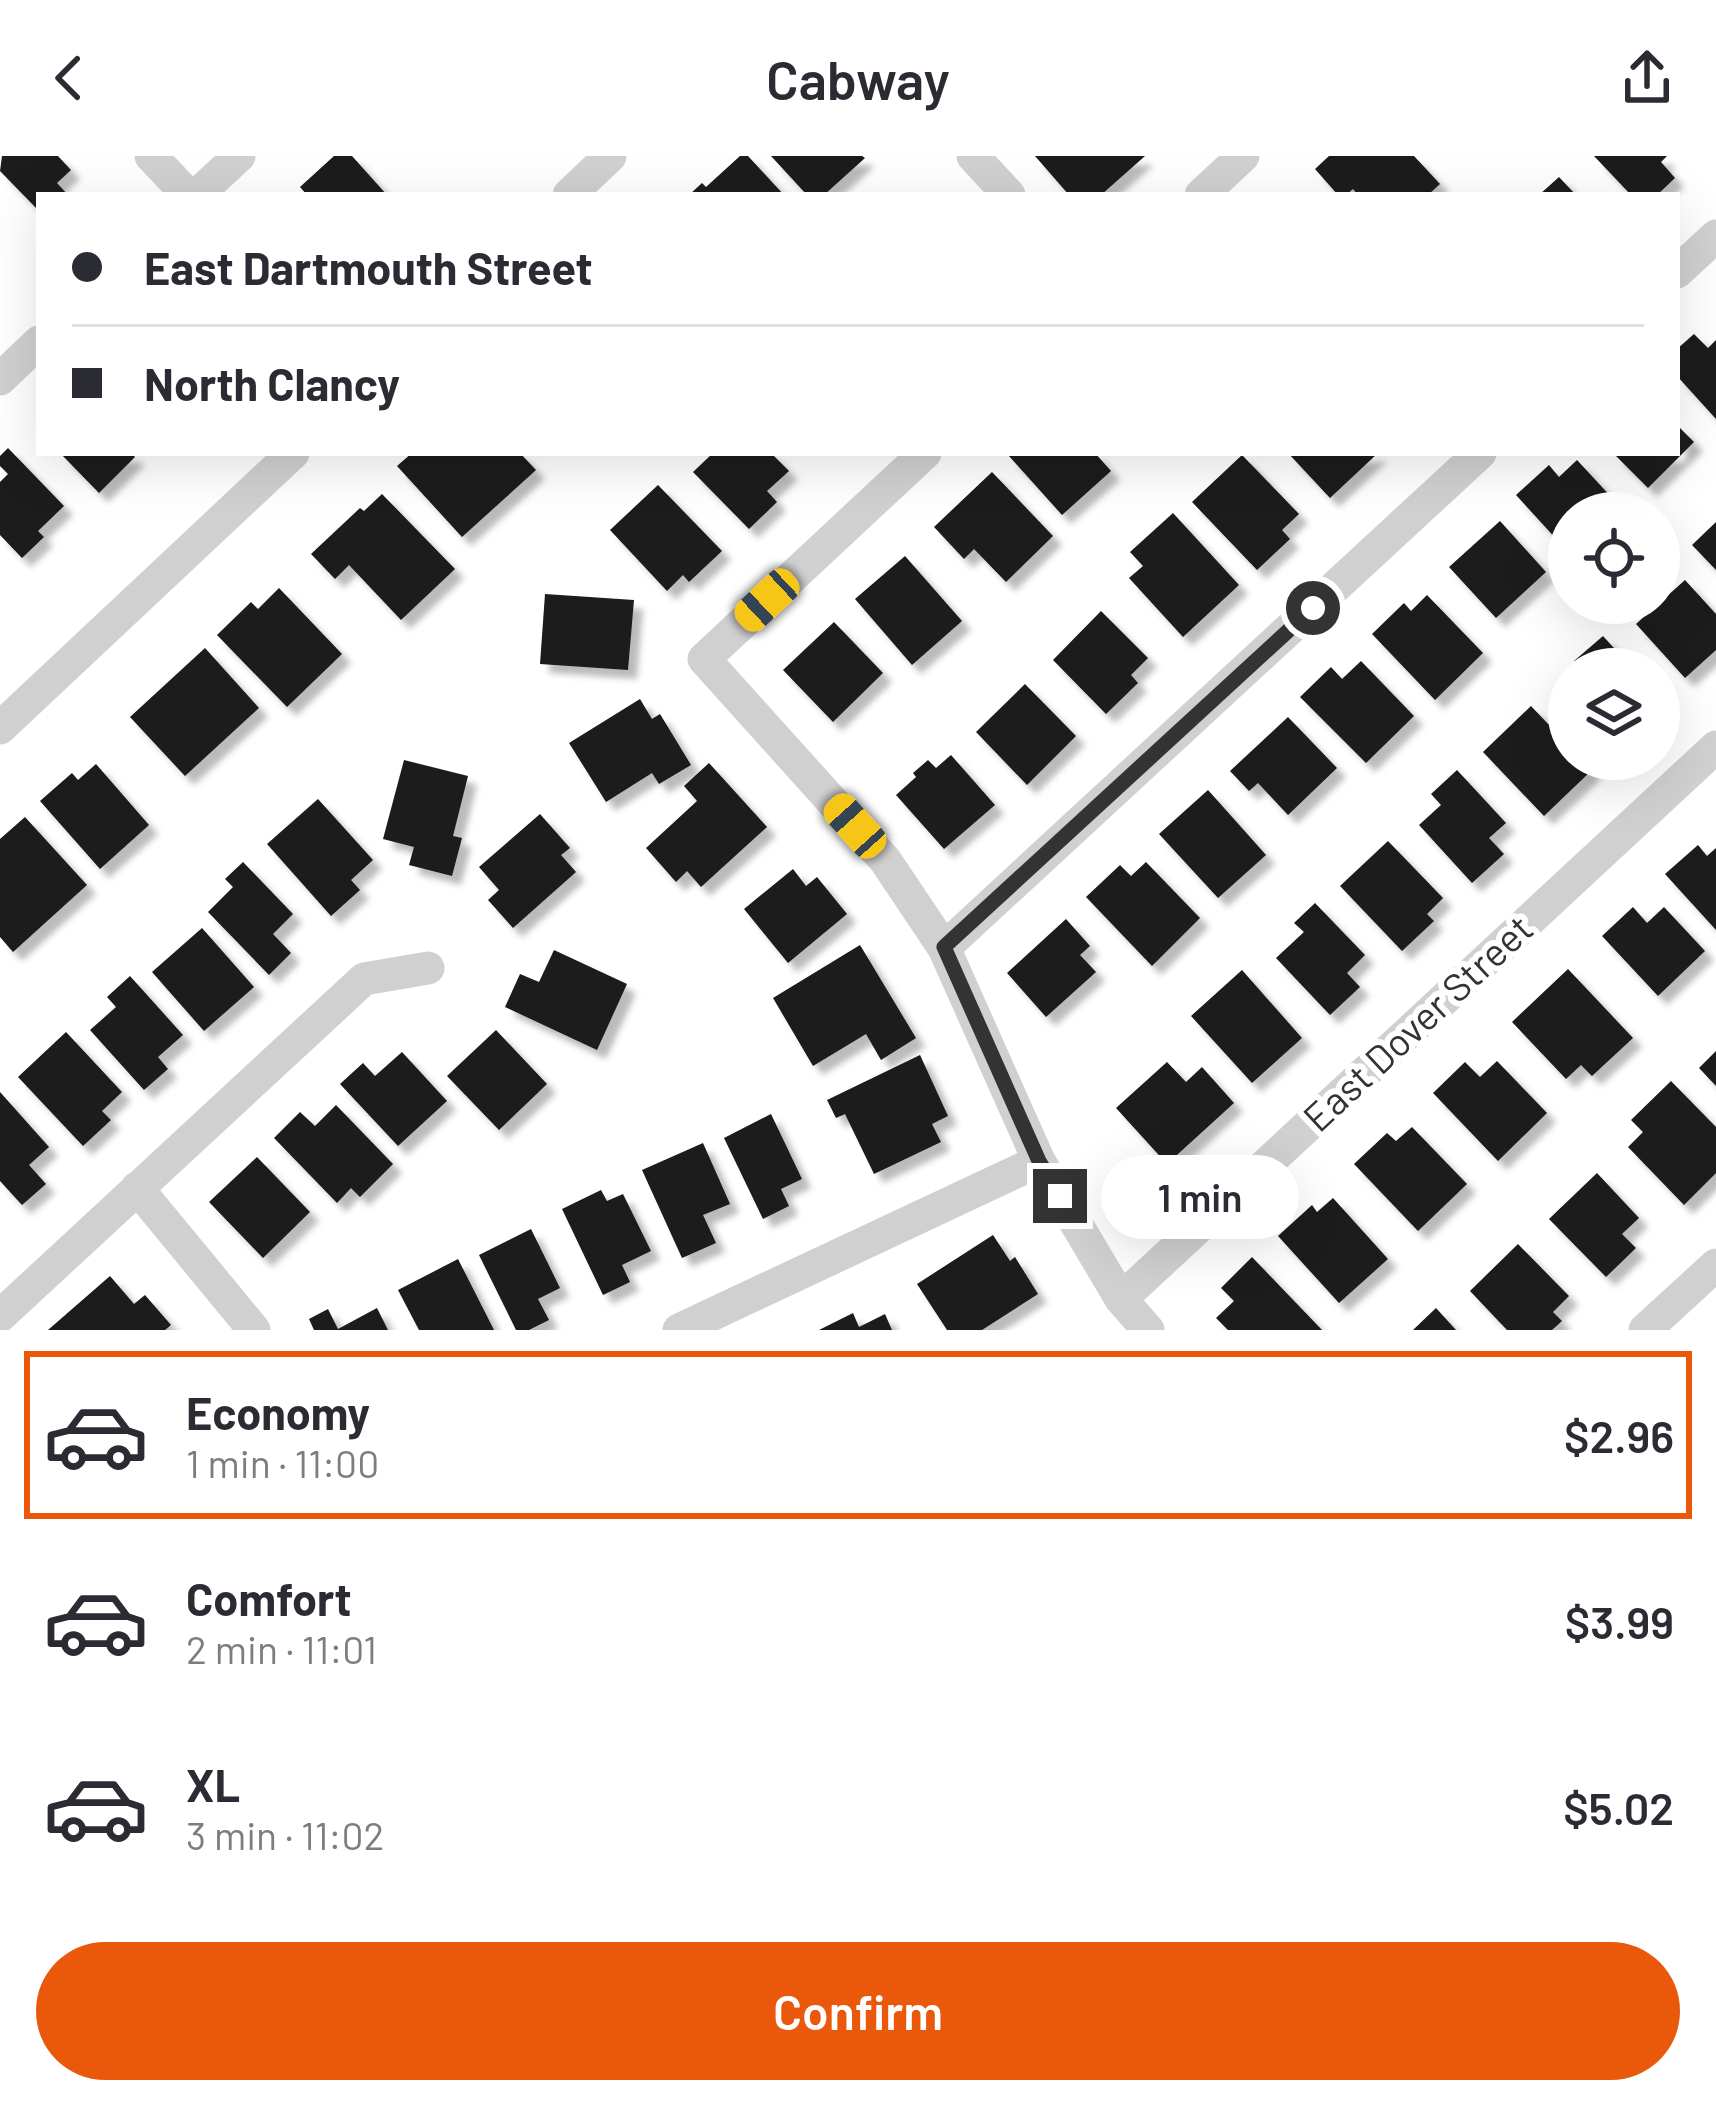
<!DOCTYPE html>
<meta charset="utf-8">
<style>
:root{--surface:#fff;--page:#f2f2f3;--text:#2b2b33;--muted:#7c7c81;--line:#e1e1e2;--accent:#ea580c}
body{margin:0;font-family:Barlow,sans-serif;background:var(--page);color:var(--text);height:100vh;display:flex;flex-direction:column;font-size:45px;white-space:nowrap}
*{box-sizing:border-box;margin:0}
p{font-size:39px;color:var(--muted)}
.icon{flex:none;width:66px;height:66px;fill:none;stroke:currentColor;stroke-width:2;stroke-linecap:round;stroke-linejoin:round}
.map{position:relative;height:1174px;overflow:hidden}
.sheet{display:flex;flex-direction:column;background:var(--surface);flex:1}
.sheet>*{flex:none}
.guide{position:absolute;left:36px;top:36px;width:1644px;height:264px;border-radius:0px;box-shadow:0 12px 48px #0002;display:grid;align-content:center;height:264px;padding:0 36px;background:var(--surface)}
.controls{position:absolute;left:1548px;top:336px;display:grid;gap:24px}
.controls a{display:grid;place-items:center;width:132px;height:132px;border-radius:50%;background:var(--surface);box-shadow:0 12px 48px #0002;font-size:60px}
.end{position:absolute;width:54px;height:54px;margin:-27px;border:15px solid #333;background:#fff;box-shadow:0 0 0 6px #fff}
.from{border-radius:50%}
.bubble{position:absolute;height:84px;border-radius:42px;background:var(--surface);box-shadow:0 12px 48px #0002;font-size:39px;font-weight:600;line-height:84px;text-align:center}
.car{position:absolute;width:36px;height:72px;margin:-36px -18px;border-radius:15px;box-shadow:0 0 9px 3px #0007;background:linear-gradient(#f5c518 24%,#345 0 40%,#f5c518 0 76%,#345 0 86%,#f5c518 0)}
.guide b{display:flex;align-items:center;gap:42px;height:114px;font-size:45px}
.guide b+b{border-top:3px solid var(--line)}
.guide i{width:30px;height:30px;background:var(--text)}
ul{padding:21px 0 0;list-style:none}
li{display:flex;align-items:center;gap:36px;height:168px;margin:0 24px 18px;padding:0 12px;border:6px solid transparent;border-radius:0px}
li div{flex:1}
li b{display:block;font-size:45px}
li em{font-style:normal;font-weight:600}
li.selected{border-color:var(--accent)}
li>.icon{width:108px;height:108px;stroke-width:1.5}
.action{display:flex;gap:24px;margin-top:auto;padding:24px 36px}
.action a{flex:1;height:138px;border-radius:72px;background:var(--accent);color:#fff;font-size:48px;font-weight:600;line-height:138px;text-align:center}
header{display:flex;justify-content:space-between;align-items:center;height:156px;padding:0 36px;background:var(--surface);font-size:54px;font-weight:600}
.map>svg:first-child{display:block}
.building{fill:#1a1a1a;filter:url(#shadow)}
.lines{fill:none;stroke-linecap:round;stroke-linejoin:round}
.minor{stroke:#d0d0d0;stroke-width:33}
.route{stroke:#333;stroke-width:15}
.labels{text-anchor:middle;stroke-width:12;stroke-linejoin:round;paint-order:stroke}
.street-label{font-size:39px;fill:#333;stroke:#fff}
</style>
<header><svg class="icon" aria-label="back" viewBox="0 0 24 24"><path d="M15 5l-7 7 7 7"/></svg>Cabway<svg class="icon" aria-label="share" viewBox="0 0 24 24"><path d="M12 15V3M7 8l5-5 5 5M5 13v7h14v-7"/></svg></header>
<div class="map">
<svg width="1716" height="1174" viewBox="0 0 1716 1174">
<defs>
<filter id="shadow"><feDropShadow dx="9" dy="9" stdDeviation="3" flood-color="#0004"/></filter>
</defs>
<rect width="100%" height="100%" fill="#fff"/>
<path class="building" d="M2,0h56l13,14 -14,13 11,12h-29v16l-39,-40z
M334,0h18l35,39h-80l-7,-8z
M740,0h8l36,39h-95l13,-12 4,4z
M771,0h91l3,2 -41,37h-17z
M1035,0h110l-44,39h-32z
M1329,0h85l26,28 -12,11h-70l-5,-6 -7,6h-8l-23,-26z
M1594,0h73l-6,6 14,16 -18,17h-26z
M1559,21l17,18h-37z
M1694,178l14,14 8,-8v79l-39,-43v-27z
M1677,269l17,17 -46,46 -35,-35h64z
M8,292l56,58 -26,25 6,6 -22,21 -22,-23v-53l8,-8 -8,-8v-10z
M60,297h71l4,4 -36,36z
M412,297h108l16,17 -74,67 -65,-71z
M713,297h58l18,18 -22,20 10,11 -28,27 -56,-57z
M1012,297h83l16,18 -49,44 -53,-59z
M1288,297h90l-48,45z
M1242,299l57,59 -17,16 8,9 -33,31 -65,-68z
M1577,304l49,53h-57v40l-53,-58 33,-30 10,12z
M992,316l61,64 -47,46 -32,-33 -10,10 -30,-32z
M658,329l64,66 -33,31 -6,-7 -16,16 -57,-61z
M382,338l73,75 -54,51 -52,-55 -14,14 -24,-25 49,-46 4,3z
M1173,357l66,72 -56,52 -54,-59 14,-12 -13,-14z
M1500,365l46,51 -50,46 -47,-51z
M1716,366v48l-24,-25z
M905,400l57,65 -50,44 -57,-66z
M1685,424l31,34v36l-31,28 -49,-54z
M279,432l63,66 -55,53 -70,-72 34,-33 7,7z
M545,438l89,6 -6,70 -88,-6z
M1427,439l56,58 -48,47 -63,-66 32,-31 7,8z
M1101,455l47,47 -17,17 7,8 -32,31 -53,-54z
M834,466l49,51 -50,49 -50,-52z
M1603,480l30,33h-51l-8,-8z
M205,492l54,60 -74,68 -55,-59z
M1361,505l53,55 -48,47 -66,-66 31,-30 11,12z
M1025,528l51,52 -49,49 -51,-53z
M640,543l12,20 8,-5 31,51 -32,19 -7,-11 -46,29 -37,-59z
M1531,550l38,40v13h13l10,11 -48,46 -61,-64z
M1288,561l49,51 -49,47 -30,-32 -9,8 -19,-20z
M951,599l44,50 -51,44 -48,-54 20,-18 -3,-4 15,-13 8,8z
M404,604l64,16 -15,60 9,2 -10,38 -43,-11 5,-18 -31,-8z
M709,607l58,64 -66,60 -14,-16 -11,11 -30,-34 51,-47 -13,-15z
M96,608l53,61 -49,44 -60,-68 32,-28 6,7z
M1457,614l49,53 -17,15 15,16 -32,29 -53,-58 22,-20 -10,-11z
M1208,634l58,65 -48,43 -59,-64z
M318,643l55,61 -22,20 9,10 -29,26 -64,-72z
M540,658l30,34 -9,7 15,17 -63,56 -25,-28 11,-10 -20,-23z
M25,661l62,68 -74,67 -13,-15v-98z
M1388,685l55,57 -16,16 7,7 -32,30 -62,-65z
M1698,689l9,11 9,-8v82l-51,-56z
M243,706l50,52 -20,20 18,19 -22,22 -61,-63 25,-25 -8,-8z
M1146,706l54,56 -48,48 -66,-69 34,-32 11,11z
M793,713l13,17 11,-9 30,37 -59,49 -44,-54z
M1315,747l50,52 -18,18 13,14 -30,28 -54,-57 28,-26 -10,-9z
M1633,751l14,16 17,-16 41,44 -47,45 -56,-60z
M1066,763l24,27 -10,9 16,17 -50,45 -39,-44z
M202,772l52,59 -50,44 -52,-59z
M860,789l56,93 -35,22 -15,-26 -53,32 -40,-68z
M554,794l73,34 -30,66 -92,-43 15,-33 19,8z
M1568,813l65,69 -41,38 -11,-11 -15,14 -54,-57z
M1242,814l60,68 -50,45 -61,-67z
M130,820l53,59 -25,22 10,12 -24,21 -54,-60 26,-23 -9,-10z
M496,874l51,54 -48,46 -52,-54z
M66,876l56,60 -20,19 9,9 -28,26 -65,-69z
M1716,895v35l-17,-18z
M402,896l45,49 -49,45 -58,-62 23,-21 12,13z
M920,899l28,61 -16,8 9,18 -67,32 -29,-60 -9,4 -9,-18z
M1497,905l50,52 -49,48 -65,-68 32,-31 15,15z
M1167,906l19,20 16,-15 32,36 -67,61 -51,-56z
M1671,925l45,46v46l-32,32 -56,-58 15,-15 -12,-12z
M0,936l49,55 -20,18 17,19 -24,21 -22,-24z
M336,949l57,59 -33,33 -9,-9 -14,15 -63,-65 26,-26 15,14z
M771,958l31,65 -21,10 8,17 -26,13 -39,-81z
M1412,971l55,57 -49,47 -64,-67 33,-31 9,8z
M703,987l27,61 -27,11 13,28 -34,15 -40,-88z
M257,1001l53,55 -47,46 -54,-56z
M1597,1017l42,45 -17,16 14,14 -30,29 -57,-58z
M601,1034l6,11 16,-7 28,57 -29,14 8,17 -27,13 -41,-86z
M1333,1042l55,61 -49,44 -61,-67 34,-31 5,7z
M531,1073l29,59 -22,11 11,21 -20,10h-13l-37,-75z
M993,1079l17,26 5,-4 23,37 -56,36h-35l-30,-46z
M1518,1088l51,52 -16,16 9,9 -10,9h-45l-37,-39z
M1252,1101l70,73h-94l-12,-12 18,-17 -13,-13z
M458,1103l36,71h-75l-21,-40z
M110,1120l24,28 11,-9 26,30 -6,5h-117z
M377,1152l11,22h-74l-5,-11 19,-10 10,20z
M1436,1152l20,22h-43z
M853,1157l6,14 26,-13 7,16h-73z"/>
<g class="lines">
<path class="minor" d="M151,0l37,39
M973,0l36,39
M197,39l42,-39
M569,39l41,-39
M1201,39l42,-39
M1677,116l39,-36
M0,223l39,-37
M925,297l-221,206 181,201 59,88 95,213 82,138 27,31
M0,572l293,-275
M944,792l536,-495
M137,1032l117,142
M1121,1143l595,-552
M0,1160l364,-337 64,-11
M679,1174l360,-169
M1645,1174l71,-65"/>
</g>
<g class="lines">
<path class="route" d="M1060,1040l-21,-35 -95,-214 369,-339"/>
</g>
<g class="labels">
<g class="street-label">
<text transform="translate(1418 867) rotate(-43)" y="14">East Dover Street</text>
</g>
</g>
</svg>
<div class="controls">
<a><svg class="icon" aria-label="locate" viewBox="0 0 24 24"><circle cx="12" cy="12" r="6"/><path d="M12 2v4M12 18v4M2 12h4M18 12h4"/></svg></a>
<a><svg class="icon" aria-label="layers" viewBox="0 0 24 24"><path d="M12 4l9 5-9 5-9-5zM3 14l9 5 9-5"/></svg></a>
</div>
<i class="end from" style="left:1313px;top:452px"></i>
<i class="end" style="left:1060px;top:1040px"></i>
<div class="bubble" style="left:1101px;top:999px;width:198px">1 min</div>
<i class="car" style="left:767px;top:444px;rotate:227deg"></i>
<i class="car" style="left:855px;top:670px;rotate:318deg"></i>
<div class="guide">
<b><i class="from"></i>East Dartmouth Street</b>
<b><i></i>North Clancy</b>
</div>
</div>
<section class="sheet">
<ul>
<li class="selected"><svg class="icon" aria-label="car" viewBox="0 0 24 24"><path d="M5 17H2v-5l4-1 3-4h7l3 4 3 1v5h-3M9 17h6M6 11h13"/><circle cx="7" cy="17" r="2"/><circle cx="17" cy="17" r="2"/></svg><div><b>Economy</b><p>1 min · 11:00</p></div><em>$2.96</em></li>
<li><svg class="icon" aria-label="car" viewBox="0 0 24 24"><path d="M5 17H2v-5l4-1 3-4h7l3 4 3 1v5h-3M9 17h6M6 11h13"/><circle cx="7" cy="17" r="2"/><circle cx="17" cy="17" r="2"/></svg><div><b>Comfort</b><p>2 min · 11:01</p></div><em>$3.99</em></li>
<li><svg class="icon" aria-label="car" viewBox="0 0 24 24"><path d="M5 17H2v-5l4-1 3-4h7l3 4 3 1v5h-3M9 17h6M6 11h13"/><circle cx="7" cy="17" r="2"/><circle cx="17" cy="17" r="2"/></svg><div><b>XL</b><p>3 min · 11:02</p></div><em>$5.02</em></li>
</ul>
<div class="action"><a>Confirm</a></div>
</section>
